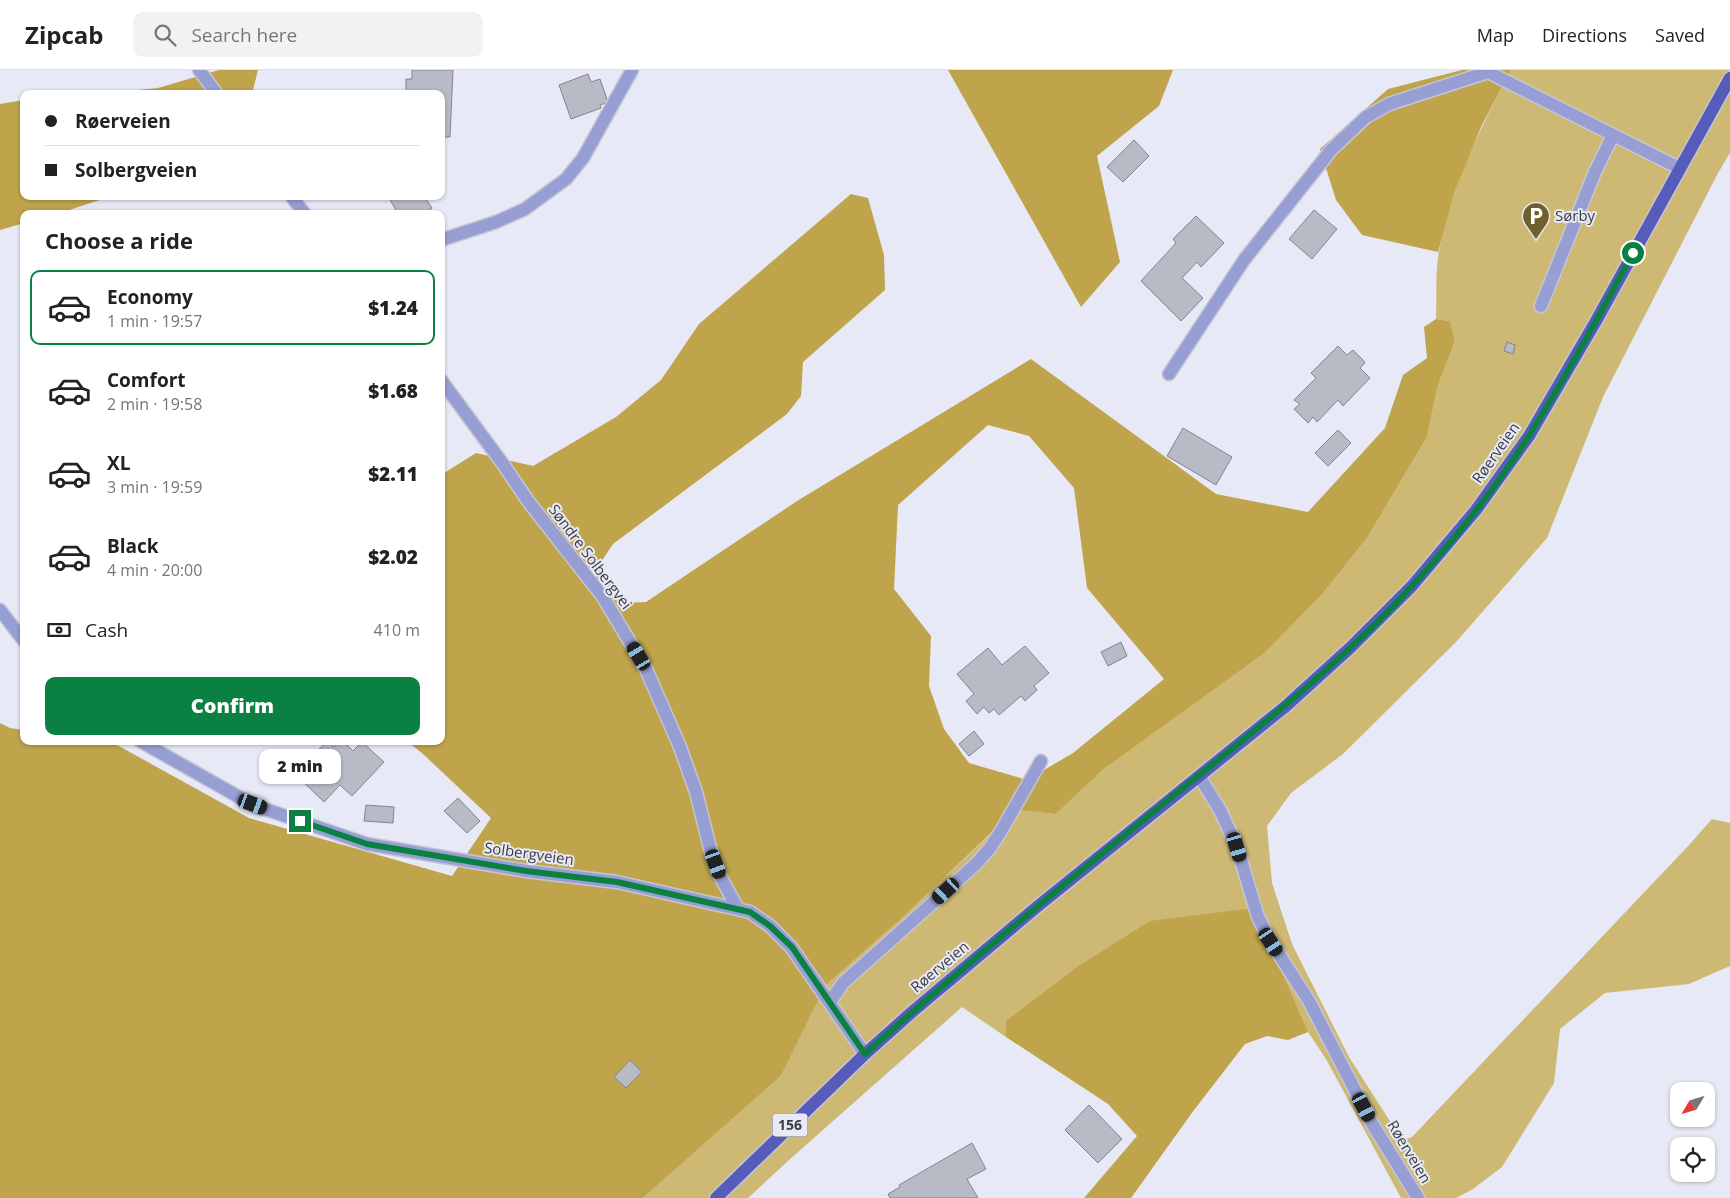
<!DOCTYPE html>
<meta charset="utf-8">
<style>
:root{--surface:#fff;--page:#f2f2f2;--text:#222;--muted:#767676;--line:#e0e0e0;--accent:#0b8043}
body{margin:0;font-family:"Open Sans",sans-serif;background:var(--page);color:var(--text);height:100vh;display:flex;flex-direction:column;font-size:19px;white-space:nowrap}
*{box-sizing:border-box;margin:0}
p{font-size:16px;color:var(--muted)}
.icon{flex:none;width:28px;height:28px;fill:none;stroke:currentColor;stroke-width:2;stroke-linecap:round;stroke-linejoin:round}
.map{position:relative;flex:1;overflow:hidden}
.details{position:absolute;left:20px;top:140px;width:425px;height:535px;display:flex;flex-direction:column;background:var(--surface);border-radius:10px;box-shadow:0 1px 4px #0004}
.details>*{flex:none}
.guide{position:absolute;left:20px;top:20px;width:425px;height:110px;border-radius:10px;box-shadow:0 1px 4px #0004;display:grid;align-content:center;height:110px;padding:0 25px;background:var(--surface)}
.needle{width:32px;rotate:232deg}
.fabs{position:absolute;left:1670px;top:1012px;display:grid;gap:10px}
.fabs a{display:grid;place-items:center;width:45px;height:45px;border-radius:10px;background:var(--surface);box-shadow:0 1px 4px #0004;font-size:25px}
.end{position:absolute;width:22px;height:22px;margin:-11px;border:6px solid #0b8043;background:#fff;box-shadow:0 0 0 2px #fff}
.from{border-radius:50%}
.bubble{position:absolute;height:35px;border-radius:10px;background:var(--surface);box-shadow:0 1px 4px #0004;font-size:16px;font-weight:800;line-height:35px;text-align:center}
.car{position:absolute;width:15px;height:30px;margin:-15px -8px;border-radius:6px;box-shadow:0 0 4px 1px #0007;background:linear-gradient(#222 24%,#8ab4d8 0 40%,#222 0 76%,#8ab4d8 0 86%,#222 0)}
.guide b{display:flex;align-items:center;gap:18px;height:48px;font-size:19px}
.guide b+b{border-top:1px solid var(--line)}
.guide i{width:12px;height:12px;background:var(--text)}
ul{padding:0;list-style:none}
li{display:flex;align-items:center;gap:15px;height:75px;margin:0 10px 8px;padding:0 15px;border:2px solid transparent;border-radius:10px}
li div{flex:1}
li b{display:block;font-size:19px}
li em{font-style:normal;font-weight:800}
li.on{border-color:var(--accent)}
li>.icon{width:45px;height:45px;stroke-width:1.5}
h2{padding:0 25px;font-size:22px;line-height:60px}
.pay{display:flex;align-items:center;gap:12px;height:55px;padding:0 25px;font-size:19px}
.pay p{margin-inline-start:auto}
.cta{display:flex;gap:10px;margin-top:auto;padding:10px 25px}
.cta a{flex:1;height:58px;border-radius:10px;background:var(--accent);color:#fff;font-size:20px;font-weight:800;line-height:58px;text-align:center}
header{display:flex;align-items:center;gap:30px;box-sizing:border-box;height:70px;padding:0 25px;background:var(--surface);border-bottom:1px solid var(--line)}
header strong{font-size:24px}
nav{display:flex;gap:28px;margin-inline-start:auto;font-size:18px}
.search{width:350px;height:45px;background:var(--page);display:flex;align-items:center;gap:12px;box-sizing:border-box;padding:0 18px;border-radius:10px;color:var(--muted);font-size:19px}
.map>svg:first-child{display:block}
.green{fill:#ceb974}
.forest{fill:#bfa44c;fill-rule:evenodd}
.building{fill:#b8bac6;stroke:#82848f}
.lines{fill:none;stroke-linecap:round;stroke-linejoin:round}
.service-casing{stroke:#c5c6d2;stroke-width:15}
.minor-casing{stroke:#c5c6d2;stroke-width:15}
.primary-casing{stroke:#c5c6d2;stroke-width:15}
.service{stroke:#979ed3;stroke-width:12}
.minor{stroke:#979ed3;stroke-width:12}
.primary{stroke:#575bb9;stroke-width:12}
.route{stroke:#0b8043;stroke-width:6}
.labels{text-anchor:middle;stroke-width:4;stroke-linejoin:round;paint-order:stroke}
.shield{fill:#e7e9f6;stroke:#6f7077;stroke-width:1}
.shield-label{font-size:14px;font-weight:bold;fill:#3b3c41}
.poi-label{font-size:15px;fill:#3b3c41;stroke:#e7e9f6;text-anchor:start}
.street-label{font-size:15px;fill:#3b3c41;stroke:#e7e9f6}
</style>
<header>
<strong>Zipcab</strong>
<div class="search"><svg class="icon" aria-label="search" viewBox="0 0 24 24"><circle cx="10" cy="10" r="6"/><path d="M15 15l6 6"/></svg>Search here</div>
<nav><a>Map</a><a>Directions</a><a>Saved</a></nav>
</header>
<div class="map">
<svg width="1730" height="1128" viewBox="0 0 1730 1128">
<rect width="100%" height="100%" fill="#e7e9f6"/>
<path class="green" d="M1511,0h219v83l-12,20 -115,224 -56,141 -91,104 -113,112 -52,39 -24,33 5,57 20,61 57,113 53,83 10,-3 278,-293 22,-25 18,4v143l-41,18 -84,9 -45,36 -6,54 -52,84 -29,22 -17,9h-55l-75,-139 -18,-27 -55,-124 -247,113v16l-44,-30 -173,153 -41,38h-105l138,-122 45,-91 76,-67 114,-108 40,4 49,-46 219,-176 43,-54 60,-101 11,-52 17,-44 -5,-20 -14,-2c1,-22 -1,-47 3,-68 11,-65 42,-123 72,-181z"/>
<path class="forest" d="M219,0h39l-6,24h-157l63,-6z
M948,0h225l-14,36 -62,50 23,106 -39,45z
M1462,0h49l-30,57 -27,66 -16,59 -76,-17 -26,-35 -16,-51 68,-60z
M24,30v96h88l-55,18h-33v9l-24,7v-126z
M851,124l17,4 16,57 1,35 -82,72 -2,34 -14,18 -174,130 -10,15 -2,14 24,30 21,-1 151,-101 234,-142 185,135 92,18 77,-84 18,-53 24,-17 -3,-31 12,-8 14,2 5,20 -17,44 -11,52 -60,101 -43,54 -60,61 -159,115 -49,46 -41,-4 -113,108 -76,67 -45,91 -138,122h-643v-475l10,5 14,2v11h71l22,4 132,73 203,58 39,-58 -68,-64 -16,-13h34v-266l35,-22 57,13 83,-49 45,-37 38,-56zM988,355l41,11 45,52 13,100 77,91 -91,74 -46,27 -58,-17 -25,-34 -15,-43 2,-50 -37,-47 4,-84z
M1254,838l54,124 -20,8 -21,-4 -22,8 -51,66 -63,88h-47l53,-62 -29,-32 -102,-67v-16l71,-54 73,-46z"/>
<path class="building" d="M412,0h41l-3,67h-9v-43h-35v-15h6z
M588,4l3,8 9,-3 8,23 -8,3 1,3 -30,11 -12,-34z
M1134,70l15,16 -26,26 -16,-15z
M388,126h36l8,12 -9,6h-25z
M1314,140l23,19 -25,30 -23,-20z
M1196,146l28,27 -23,24 -4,-5 -15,16 21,20 -22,23 -40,-40 35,-38 -3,-4z
M1507,272l8,3 -2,9 -9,-3z
M1338,276l9,9 6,-5 10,10 2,3 -5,5 10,10 -27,28 -5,-6 -21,22 -4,-5 -5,6 -14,-14 6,-5 -6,-4 22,-22 -5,-5z
M1183,358l49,29 -16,28 -49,-29z
M1338,360l13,13 -23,23 -13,-13z
M1121,572l6,14 -19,10 -7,-14z
M1025,576l24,27 -15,13 3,4 -12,11 -4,-5 -22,19 -5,-6 -5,4 -5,-6 -7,7 -11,-13 8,-7 -17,-20 31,-26 14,17z
M974,661l10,13 -15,12 -10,-12z
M327,671l7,6 6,-6h3l10,10 9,-9 22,20 -32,34 -12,-11 -16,17 -29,-28z
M458,728l22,23 -13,12 -23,-22z
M366,735l28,2 -1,16 -29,-2z
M630,990l12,12 -16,16 -12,-11z
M1089,1035l33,34 -24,24 -33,-33z
M972,1073l14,26 -19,10 11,19h-88l-2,-4 12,-7 -1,-2z"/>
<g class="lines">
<g class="service-casing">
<path id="service" d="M441,170l55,-18 29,-13 41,-30 17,-21 49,-88
M1541,236l54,-134 18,-37
M1169,304l75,-114 88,-111 34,-32 23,-13 99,-32 191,96
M0,540l24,31
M140,671l113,64 114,39 159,27 91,11 133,30 20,14 21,21 74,107
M1199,706l21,34 17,37 21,70 13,25 38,59 64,124 45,73
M830,932l13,-19 133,-119 14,-16 11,-17 40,-70"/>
</g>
<g class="minor-casing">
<path id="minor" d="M199,0l18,24
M291,126l14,18
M441,310l62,84 25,37 75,96 43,72 34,78 16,45 15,60 9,24 18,33"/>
</g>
<g class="primary-casing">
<path id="primary" d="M716,1128l149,-144 47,-42 126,-106 248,-200 65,-59 61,-61 64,-76 53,-74 67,-115 134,-243"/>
</g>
<use href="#service" class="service"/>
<use href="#minor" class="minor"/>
<use href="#primary" class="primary"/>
</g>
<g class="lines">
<path class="route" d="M300,751l67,23 159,27 91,11 133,30 20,14 22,21 73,107c97,-87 197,-168 298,-250 86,-69 175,-137 250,-219 43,-47 83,-97 117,-151 37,-59 70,-120 103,-181"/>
</g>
<defs>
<g id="parking-pin" transform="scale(1.4375)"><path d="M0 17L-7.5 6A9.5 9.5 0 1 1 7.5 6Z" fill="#6e5f2c" stroke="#e7e9f6"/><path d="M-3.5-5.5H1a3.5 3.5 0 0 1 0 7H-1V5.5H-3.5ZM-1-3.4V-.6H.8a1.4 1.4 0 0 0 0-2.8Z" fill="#fff"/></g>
</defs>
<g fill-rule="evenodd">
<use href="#parking-pin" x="1536" y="146"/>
</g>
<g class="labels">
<rect class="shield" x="772.5" y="1043.5" width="35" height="23" rx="4"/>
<g class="shield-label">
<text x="790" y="1060">156</text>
</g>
<g class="poi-label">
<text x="1555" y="151">Sørby</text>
</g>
<g class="street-label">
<text transform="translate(1496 383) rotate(-55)" y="5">Røerveien</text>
<text transform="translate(590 487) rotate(53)" y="5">Søndre Solbergvei</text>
<text transform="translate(529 784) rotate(8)" y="5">Solbergveien</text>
<text transform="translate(940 897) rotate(-40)" y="5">Røerveien</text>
<text transform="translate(1409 1082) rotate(59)" y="5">Røerveien</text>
</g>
</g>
</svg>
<div class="fabs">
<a><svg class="needle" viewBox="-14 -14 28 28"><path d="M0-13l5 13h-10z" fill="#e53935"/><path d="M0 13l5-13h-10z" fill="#767676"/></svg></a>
<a><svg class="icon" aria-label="locate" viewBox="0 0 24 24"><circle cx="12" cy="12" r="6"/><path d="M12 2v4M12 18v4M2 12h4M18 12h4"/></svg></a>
</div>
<i class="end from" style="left:1633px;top:183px"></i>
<i class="end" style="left:300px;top:751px"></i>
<div class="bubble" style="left:259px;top:679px;width:82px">2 min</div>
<i class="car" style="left:639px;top:586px;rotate:329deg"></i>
<i class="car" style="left:253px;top:734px;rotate:110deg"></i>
<i class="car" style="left:1237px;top:777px;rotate:163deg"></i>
<i class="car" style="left:716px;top:794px;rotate:160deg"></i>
<i class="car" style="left:946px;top:821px;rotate:228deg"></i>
<i class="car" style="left:1271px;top:872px;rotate:147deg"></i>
<i class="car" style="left:1364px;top:1037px;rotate:152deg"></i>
<div class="guide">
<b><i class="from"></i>Røerveien</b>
<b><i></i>Solbergveien</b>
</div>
<section class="details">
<h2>Choose a ride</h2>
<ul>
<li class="on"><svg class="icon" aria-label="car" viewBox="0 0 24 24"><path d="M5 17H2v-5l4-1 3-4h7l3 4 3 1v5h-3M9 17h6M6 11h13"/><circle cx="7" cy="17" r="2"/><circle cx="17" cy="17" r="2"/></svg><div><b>Economy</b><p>1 min · 19:57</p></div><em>$1.24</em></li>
<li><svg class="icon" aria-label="car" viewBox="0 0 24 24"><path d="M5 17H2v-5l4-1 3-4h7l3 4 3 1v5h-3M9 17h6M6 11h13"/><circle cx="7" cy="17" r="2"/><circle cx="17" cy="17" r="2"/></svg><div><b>Comfort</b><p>2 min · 19:58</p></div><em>$1.68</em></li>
<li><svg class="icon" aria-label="car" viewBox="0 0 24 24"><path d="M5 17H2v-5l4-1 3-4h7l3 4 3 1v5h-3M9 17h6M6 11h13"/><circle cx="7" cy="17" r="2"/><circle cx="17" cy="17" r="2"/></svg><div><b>XL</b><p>3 min · 19:59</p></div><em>$2.11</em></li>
<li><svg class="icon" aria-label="car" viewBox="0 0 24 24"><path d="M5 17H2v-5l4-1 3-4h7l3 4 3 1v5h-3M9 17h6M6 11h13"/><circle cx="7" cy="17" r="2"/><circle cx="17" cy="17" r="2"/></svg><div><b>Black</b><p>4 min · 20:00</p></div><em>$2.02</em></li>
</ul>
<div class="pay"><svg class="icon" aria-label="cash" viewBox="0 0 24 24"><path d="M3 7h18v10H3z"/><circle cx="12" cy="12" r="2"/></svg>Cash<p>410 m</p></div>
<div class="cta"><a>Confirm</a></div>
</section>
</div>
